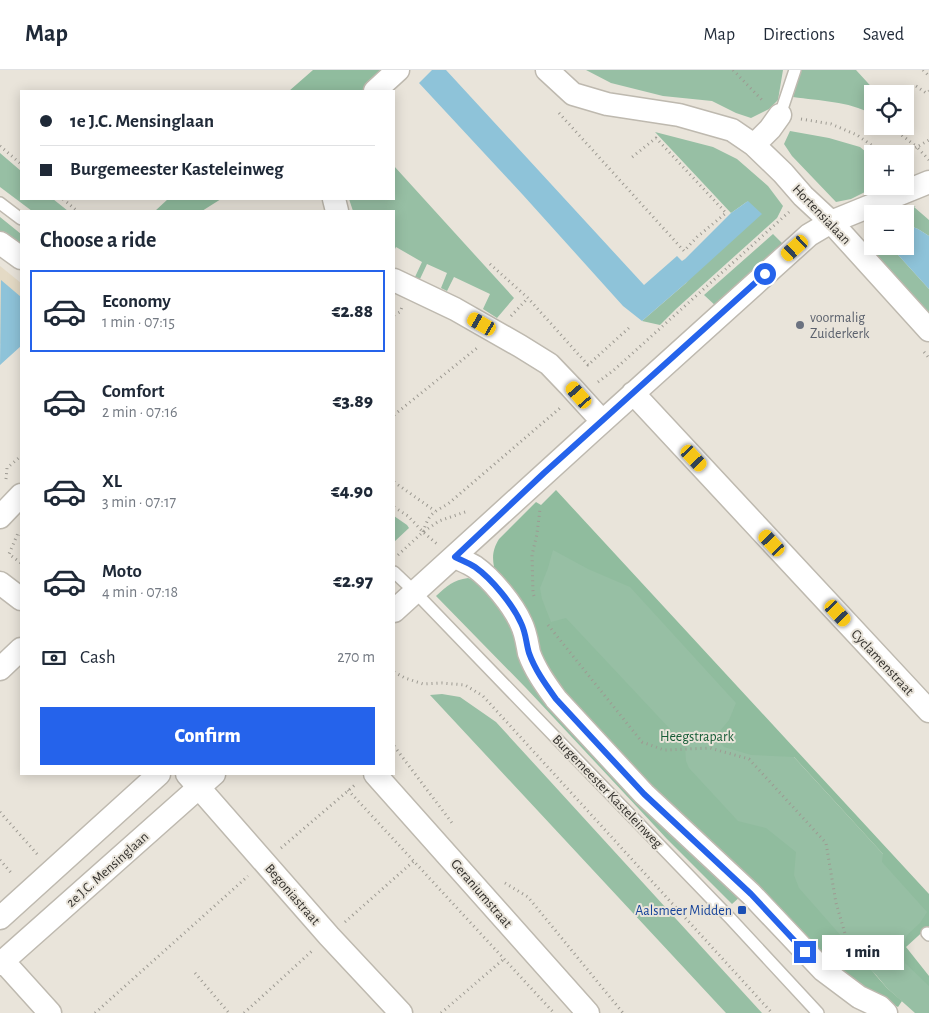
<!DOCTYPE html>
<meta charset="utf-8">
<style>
:root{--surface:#fff;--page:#f6f6f7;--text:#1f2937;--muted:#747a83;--line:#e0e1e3;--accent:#2563eb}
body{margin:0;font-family:"Alegreya Sans",sans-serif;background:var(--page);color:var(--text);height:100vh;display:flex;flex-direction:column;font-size:19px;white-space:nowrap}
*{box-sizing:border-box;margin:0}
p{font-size:16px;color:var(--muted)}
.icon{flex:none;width:28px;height:28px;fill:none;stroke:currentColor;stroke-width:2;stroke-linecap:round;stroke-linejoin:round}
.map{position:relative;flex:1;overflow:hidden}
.sheet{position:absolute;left:20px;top:140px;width:375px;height:565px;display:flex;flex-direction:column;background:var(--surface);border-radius:0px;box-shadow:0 2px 12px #0003}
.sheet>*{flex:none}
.guide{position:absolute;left:20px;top:20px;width:375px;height:110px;border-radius:0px;box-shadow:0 2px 12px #0003;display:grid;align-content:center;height:110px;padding:0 20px;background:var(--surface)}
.buttons{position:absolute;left:864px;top:15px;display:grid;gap:10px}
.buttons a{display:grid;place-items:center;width:50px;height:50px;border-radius:0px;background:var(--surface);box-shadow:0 2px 12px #0003;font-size:25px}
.end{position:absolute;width:22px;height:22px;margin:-11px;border:6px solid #2563eb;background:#fff;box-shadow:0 0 0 2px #fff}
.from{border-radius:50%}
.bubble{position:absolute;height:35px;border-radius:0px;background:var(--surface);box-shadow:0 2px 12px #0003;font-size:16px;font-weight:800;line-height:35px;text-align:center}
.car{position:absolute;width:15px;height:30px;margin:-15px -8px;border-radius:6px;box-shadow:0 0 4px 1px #0007;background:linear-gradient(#f5c518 24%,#345 0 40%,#f5c518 0 76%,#345 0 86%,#f5c518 0)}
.guide b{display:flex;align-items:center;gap:18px;height:48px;font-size:19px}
.guide b+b{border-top:1px solid var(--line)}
.guide i{width:12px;height:12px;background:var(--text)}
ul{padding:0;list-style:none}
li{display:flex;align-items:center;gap:15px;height:82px;margin:0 10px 8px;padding:0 10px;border:2px solid transparent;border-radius:0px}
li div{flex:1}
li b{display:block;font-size:19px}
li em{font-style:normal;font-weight:800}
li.on{border-color:var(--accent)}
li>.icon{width:45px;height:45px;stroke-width:1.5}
h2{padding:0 20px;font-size:22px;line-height:60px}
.pay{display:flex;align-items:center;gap:12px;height:55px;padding:0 20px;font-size:19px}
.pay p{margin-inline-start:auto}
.primary-button{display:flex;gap:10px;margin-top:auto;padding:10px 20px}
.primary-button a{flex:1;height:58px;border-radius:0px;background:var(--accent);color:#fff;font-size:20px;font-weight:800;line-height:58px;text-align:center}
header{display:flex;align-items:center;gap:30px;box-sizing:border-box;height:70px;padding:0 25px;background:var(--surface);border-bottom:1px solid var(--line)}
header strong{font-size:24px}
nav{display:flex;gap:28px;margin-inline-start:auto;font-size:18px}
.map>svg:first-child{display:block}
.industrial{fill:#e4dac5}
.green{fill:#97bfa4}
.forest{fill:#90bc9e}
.water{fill:#8ec3d9}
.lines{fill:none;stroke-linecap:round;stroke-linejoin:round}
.lane-casing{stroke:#beb9af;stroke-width:14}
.street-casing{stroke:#beb9af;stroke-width:25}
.path{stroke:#9d9a92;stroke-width:3;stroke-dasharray:1 4;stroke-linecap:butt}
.lane{stroke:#fff;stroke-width:11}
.street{stroke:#fff;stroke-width:22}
.route{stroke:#2563eb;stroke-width:6}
.worship-dot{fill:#6b7280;stroke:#e9e4da;stroke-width:2}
.transit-dot{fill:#1a4fb4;stroke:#e9e4da;stroke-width:2}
.labels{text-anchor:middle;stroke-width:4;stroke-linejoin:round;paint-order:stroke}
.street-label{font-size:14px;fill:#33312d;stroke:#e9e4da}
.worship-label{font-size:14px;fill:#5b616d;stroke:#e9e4da;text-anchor:start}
.park-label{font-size:14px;fill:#145b35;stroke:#e9e4da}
.transit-label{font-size:14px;fill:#164399;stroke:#e9e4da;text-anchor:end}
</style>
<header>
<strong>Map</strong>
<nav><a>Map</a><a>Directions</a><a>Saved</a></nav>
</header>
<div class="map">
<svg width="929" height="943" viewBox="0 0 929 943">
<rect width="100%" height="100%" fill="#e9e4da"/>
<path class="industrial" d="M0,196l21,17v45l-21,16z"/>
<path class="green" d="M586,0h197l-5,30 -9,9 -18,9 -15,-5 -24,-12 -49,-5 -52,-13z
M801,0h55l22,24h-6v20c-24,-13 -52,-13 -79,-17z
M790,61l39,7 31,9 12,10v29h5l-26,13 -15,3 -44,-46 -8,-12z
M655,62l58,15 24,12 31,27 15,20 -6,12 -101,91 -16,16 -18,-4 44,-38 62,-82 -17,12z
M0,83l21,18v28h32l15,12h-36l-32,-24z
M394,96l120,132 -17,20 -14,-9 7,-15 -36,-17 -7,14 -6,-3 6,-15 -20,-9 -7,15 -5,-2 7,-15 -26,-15 -2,4v-40h-41l-4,-12h45z
M916,136l-2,1 15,13v16l-11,-7 -13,-5v-10h-12l11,-6z
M0,147l21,17v15l-21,-16z
M773,164l11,11 -67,62 -13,-12z
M876,176h14l39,43v30l-56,-62 7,-5z
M556,428l373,406v11l-26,31 26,35v32h-14l-28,-25 -11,-13 -214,-193 -162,-226z
M394,446l13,9 2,3 -15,14z
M468,508l12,5 261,313 -9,8 -65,-65 -141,-151 -90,-92c11,-10 17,-16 32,-18z
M442,624l18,3 36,25 266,291h-36l-296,-318z"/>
<path class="forest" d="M313,0h73l-21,21h-76z
M168,129h53l-19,12h-47z
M556,420l373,404v32l-23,21 23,29v10l-24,-23 -4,-13 6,-15 13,-12 7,-11 -45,-50 1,-8 -89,-97 -43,-2 -27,-8 -4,-5 -1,-10 10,-12 7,-17 -106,-116 -42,-18 -35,-19 -5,18 -8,20 2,11 9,23 15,-4 119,127 1,16 3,7 49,53 28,7 30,24 -2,23 5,13 88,100 15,13 -4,6 -37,-20 -17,-11 -189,-185 -102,-110 -59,-114c-2,-11 -1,-18 5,-28l37,-37 5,3z"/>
<path class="water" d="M432,0h14l198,215 33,-29 5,5 3,-2 46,-46 17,-12 14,13 -76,69 -44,38 -19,-15 -100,-111 -104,-112z
M905,154l13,5 11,7v53l-39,-43h15z
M1,210l20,17v49l-21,19z"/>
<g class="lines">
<g class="lane-casing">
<path id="lane" d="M780,45l15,-45
M0,133l21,16
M394,502l21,20 315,326 88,95
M927,863l2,2"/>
</g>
<g class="street-casing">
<path id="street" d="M547,0l26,24 34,10 72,11 53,15 22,15 29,28 20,23 28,26 98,108
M375,21l23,-21
M754,75l16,-16 10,-14
M334,129l3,12
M0,173l21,15
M394,210l61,29 65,37 29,18 22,23 31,34
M633,323l296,318
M0,447l21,-22
M455,487c6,3 14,6 20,10 17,12 38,38 46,56 5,10 6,20 8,30 6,17 17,32 27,46l88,95 107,100 72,76 36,27 21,10 6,6
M0,513l21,16
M394,541c138,-126 276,-251 415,-376l22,-13 98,-40
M0,599l21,-20
M187,704l142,162 72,77
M375,704l213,239
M0,848l159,-144
M3,891l47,52
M0,894l214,-190"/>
</g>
<path class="path" d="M733,0l30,31
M923,0l6,6
M905,26l11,-10 10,7 3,-2
M559,43l125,138 13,-14 29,-24 -70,-75 -25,20
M801,49l30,5 26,11 27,19
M890,56l27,21 -4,2 -8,9
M0,76l21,18
M929,90l-12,-13 12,-7
M63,129l14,12
M490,194l38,34 60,67 43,-39
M394,245l6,-3 2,-5
M511,246l17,-18
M924,282l5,6
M598,312l16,-12 175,-158
M394,345l83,-67
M6,409l1,-11 14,-12
M394,412l41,29
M394,437l14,9 15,16 14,12
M423,462c6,-18 9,-19 25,-28l112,-96
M21,465l-3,-2 -9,21 12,9
M398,485l25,-23 16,-11 29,-10
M534,526l-1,-3 -1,-38 5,-21 3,-25
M548,555l94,117 22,8 46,-2 39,11 77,84 10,60 18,61
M394,602l11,6 18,6 19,-1 23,2 18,11 289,317
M394,676l58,77
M348,720l206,223
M0,742l38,43
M281,778l75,-64
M0,790l13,15
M505,813l23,14 95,116
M345,852l70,-62
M195,903l34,40
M95,943l153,-137
M244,943l68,-62
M441,943l64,-55"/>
<use href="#lane" class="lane"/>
<use href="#street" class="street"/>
</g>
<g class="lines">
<path class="route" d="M765,204l-221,199 -89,84c6,3 14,6 20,10 17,12 38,38 46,56 5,10 5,20 8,30 6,17 17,32 27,46l88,95 107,100 54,58"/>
</g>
<circle class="worship-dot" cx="800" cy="255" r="5"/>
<rect class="transit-dot" x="737" y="835" width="10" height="10" rx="2.5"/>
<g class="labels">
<g class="street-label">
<text transform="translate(822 144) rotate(46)" y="5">Hortensialaan</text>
<text transform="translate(883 592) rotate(47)" y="5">Cyclamenstraat</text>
<text transform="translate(608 721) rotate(46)" y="5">Burgemeester Kasteleinweg</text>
<text transform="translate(107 799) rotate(-42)" y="5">2e J.C. Mensinglaan</text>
<text transform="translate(482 823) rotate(49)" y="5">Geraniumstraat</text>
<text transform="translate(293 824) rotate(49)" y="5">Begoniastraat</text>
</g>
<g class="worship-label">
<text x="810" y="252">voormalig<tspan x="810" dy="16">Zuiderkerk</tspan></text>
</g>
<g class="park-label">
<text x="697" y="671">Heegstrapark</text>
</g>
<g class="transit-label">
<text x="732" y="845">Aalsmeer Midden</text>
</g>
</g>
</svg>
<div class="buttons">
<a><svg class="icon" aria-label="locate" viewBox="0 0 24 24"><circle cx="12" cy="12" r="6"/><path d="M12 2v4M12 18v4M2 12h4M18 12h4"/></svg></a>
<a>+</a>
<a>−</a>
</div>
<i class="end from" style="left:765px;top:204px"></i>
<i class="end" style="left:805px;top:882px"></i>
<div class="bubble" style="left:822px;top:865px;width:82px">1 min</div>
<i class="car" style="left:795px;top:178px;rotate:228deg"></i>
<i class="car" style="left:482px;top:254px;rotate:300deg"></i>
<i class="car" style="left:579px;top:325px;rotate:319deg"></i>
<i class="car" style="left:694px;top:388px;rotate:137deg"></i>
<i class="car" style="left:772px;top:473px;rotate:317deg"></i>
<i class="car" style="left:838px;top:543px;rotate:137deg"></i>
<div class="guide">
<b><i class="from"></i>1e J.C. Mensinglaan</b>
<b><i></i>Burgemeester Kasteleinweg</b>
</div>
<section class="sheet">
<h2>Choose a ride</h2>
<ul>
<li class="on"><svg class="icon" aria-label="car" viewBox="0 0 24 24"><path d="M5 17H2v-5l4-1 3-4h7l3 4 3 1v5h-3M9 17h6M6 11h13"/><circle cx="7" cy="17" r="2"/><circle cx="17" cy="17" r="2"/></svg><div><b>Economy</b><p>1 min · 07:15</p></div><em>€2.88</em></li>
<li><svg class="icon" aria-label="car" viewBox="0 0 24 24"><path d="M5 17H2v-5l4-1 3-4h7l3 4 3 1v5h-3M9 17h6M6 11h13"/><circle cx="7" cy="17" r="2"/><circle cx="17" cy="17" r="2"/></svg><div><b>Comfort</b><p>2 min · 07:16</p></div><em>€3.89</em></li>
<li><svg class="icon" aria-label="car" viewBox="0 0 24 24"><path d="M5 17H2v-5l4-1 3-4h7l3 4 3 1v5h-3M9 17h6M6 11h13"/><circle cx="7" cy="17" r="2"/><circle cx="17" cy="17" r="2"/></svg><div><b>XL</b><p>3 min · 07:17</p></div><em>€4.90</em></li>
<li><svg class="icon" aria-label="car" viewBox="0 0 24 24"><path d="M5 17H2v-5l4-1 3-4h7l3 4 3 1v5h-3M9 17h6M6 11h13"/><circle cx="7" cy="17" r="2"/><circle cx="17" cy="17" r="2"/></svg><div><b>Moto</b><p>4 min · 07:18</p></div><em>€2.97</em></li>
</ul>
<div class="pay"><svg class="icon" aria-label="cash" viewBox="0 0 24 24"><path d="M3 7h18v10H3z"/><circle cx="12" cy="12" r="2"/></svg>Cash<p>270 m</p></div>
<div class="primary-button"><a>Confirm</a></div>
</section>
</div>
